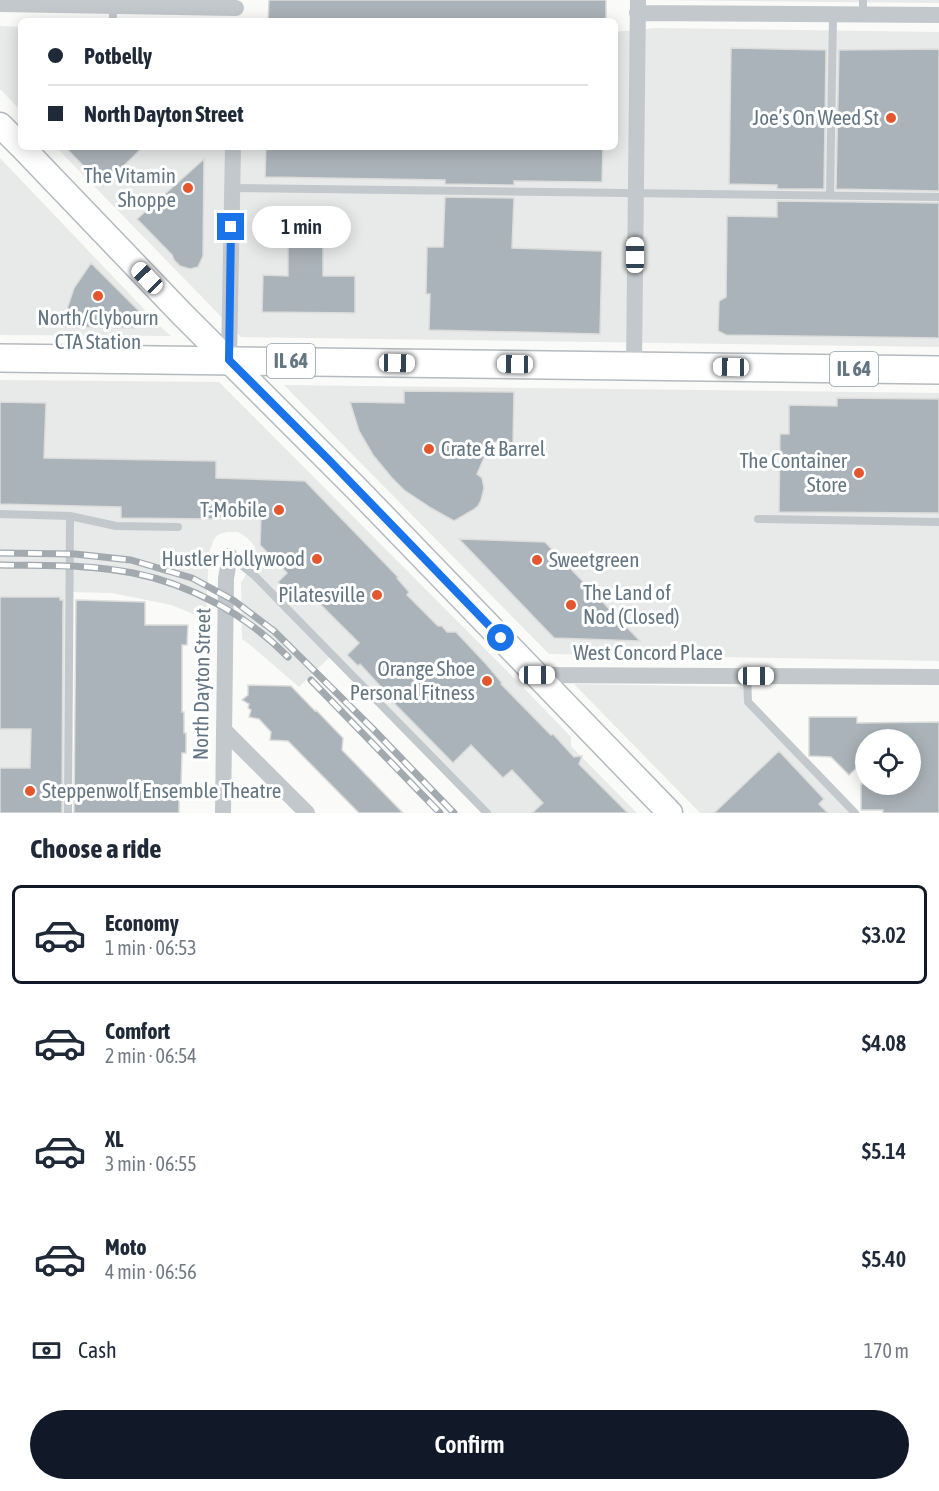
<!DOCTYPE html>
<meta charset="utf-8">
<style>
:root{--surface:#fff;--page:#f6f6f7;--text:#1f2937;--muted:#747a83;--line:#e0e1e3;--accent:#111827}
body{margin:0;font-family:"Asap Condensed",sans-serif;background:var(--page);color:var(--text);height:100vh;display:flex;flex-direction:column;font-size:22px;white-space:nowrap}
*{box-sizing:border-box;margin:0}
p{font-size:20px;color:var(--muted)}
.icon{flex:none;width:33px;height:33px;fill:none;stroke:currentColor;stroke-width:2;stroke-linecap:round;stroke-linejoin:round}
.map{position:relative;height:813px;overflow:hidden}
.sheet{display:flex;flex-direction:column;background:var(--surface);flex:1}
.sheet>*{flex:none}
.guide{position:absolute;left:18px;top:18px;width:600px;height:132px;border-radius:9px;box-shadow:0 3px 15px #0003;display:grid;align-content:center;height:132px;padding:0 30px;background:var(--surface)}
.tools{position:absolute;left:855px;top:729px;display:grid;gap:12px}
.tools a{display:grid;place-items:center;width:66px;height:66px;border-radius:50%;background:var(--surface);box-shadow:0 3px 15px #0003;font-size:30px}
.end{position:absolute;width:27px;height:27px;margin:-14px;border:8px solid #1a73e8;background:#fff;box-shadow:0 0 0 3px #fff}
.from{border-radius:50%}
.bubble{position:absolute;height:42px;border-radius:21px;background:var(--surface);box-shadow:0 3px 15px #0003;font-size:20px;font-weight:600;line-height:42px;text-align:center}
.car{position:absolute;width:18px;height:36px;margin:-18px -9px;border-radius:8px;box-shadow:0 0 4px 2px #0007;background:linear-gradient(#fff 24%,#345 0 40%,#fff 0 76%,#345 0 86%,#fff 0)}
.guide b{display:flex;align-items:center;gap:21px;height:57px;font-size:22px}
.guide b+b{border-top:2px solid var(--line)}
.guide i{width:15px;height:15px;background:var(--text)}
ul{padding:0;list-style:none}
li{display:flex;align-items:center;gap:18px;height:99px;margin:0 12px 9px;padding:0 18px;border:3px solid transparent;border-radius:9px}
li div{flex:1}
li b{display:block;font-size:22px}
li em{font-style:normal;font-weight:600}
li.active{border-color:var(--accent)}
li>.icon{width:54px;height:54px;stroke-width:1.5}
h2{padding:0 30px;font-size:27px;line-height:72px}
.pay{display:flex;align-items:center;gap:15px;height:66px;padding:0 30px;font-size:22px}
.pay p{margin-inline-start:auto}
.cta{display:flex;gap:12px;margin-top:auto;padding:12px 30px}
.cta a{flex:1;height:69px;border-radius:36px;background:var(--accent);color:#fff;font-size:24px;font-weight:600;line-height:69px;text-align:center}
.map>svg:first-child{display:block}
.built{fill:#e8e9e9}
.building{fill:#aab3b9;stroke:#dcdcda;stroke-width:1.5}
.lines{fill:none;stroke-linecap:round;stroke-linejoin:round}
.secondary-casing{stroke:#b3babf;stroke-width:27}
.primary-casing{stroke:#b5babe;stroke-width:30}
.lane{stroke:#c3c8cc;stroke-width:8}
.street{stroke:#c3c8cc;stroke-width:16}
.secondary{stroke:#fff;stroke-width:24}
.primary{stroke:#fff;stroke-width:27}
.rail-casing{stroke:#a2aab0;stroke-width:7}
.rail{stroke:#fff;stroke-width:4.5;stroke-dasharray:14;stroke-linecap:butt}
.route{stroke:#1a73e8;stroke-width:8}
.poi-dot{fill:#e4572e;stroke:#fff;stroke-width:2}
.labels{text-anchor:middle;stroke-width:6;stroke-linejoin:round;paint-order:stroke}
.shield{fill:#fff;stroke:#939fa8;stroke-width:1.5}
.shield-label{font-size:20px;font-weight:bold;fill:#657683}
.poi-label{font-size:21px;fill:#657683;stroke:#fff;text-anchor:end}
.street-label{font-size:21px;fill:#657683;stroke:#fff}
</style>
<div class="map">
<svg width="939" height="813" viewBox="0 0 939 813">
<rect width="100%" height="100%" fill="#fafaf8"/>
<path class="built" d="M654,0h285v3z
M0,26l21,1v84l-21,-22z
M656,28l283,4v315l-698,-10 -185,-190h559v-115z
M0,158l162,170 9,8 -171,-1z
M0,380l219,2 301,302 51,53v9l66,67h-150l-155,-158 -33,32 -50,-43 -7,-5 -1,-56 14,-23 1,-8 -2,-7 -8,-8 -8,-5h-10l-9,2 -5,5 -5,14 -3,66 -35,-14 -59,-12 -43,-1 -1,221h-68z
M284,385l655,8v268l-390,-7z
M574,684l173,3 1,15 107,111h-155z"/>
<path class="building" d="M269,0h337v21h-338z
M731,48l95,2 -2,139h-47v-4l-48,-1z
M939,49v142l-103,-2 3,-139z
M65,147h78l-40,39z
M266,147h337l-1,35 -88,-1v4l-69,-1v-4l-180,-3z
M204,159l-1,97 -5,11 -8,2 -10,-3 -6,-6 -2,-5 -35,-36z
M445,197l69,1 -2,50 90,3 -2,83 -171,-4 1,-36h-4l1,-47h16z
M777,201l162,2v135l-213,-3 -8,-4 1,-30 7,-4 1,-81 50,1z
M288,238h35v38h32v37l-93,-1 1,-37 25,1z
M91,263l51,51 -7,14 -70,-1 1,-15 8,-24z
M404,391l110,1 -1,51 -22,-1 -14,32 5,4 2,10 -3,12 -3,6 -5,4 -19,11 -23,-13 -27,-18 -12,-12 -19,-23 -14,-24 -9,-29 54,1z
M837,398l102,1v114l-160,-1 1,-78h9v-29l48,1z
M0,402l46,1 -2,55 172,3v17l89,3 93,96 -1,1 12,14 -2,3 31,31h4l5,6h9l31,33 15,18 -1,1 50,51 2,-1 21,23 8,-1 -3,8 49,49h-96l11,-10 -31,-33 -9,8 -32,-33 -18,18 -62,-63 1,-1 -32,-35 -2,2 -11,-11 12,-12 -56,-56 -11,11 -14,-16 9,-9 -27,-28 1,-27 -46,-1v2l-94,-1v-11l-121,-3z
M459,539l86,3 95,99 -86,-3z
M0,597h60v3h3l-1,213h-62v-45h30l1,-39h-31z
M76,600l69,2v23h43l-1,20h-5v67h2v21h2v20h-4l-1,34h-2v26h-105z
M248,685l43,1 24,25 1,-1 27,28 -1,12 61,63h-44l-71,-72 -18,-1 1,-8 -12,-13 -10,-2 2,-7 -3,-2 1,-4 -7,-4 6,-5z
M809,717h48v6l82,-1v91h-56v-3h-22v-26h49v-44h-44v19l-17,16 -18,-18 -22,-1z
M779,751l45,48 -5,5 9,9h-114z"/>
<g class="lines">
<g class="secondary-casing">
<path id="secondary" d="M0,125l21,21
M22,147l160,167 174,174 314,325"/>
</g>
<g class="primary-casing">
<path id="primary" d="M0,358l939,12"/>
</g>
<path class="lane" d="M863,0v15
M113,21v-15
M232,188l707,9
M830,195l3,-180
M0,514l70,2 46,10 62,1
M758,519l181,3
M230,556l24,19 233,238
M747,676l1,26 107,111
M68,813l2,-297"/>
<path class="street" d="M0,4l236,4
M637,13l302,2
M229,360l4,-213
M634,366l4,-366
M537,675l402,2
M225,731l82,82
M223,813l3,-235 4,-22"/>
<use href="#secondary" class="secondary"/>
<use href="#primary" class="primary"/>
<g class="rail-casing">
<path id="rail" d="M0,553l75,1 56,6 61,18 41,22 41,31 99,98 81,84
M0,565c44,1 89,-1 133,8 57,11 114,42 155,84
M311,680l129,133"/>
</g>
<use href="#rail" class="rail"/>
</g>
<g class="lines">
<path class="route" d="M231,227l-2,133 100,100 172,178"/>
</g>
<g class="poi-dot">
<circle cx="891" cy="118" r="6"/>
<circle cx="188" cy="188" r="6"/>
<circle cx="98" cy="296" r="6"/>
<circle cx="429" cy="449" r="6"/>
<circle cx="859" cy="473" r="6"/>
<circle cx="279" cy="510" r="6"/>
<circle cx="317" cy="559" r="6"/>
<circle cx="537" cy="560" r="6"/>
<circle cx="377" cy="595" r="6"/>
<circle cx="571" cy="605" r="6"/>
<circle cx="487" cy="681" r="6"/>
<circle cx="30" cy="791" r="6"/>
</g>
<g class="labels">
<g class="shield">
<rect x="267" y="344" width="48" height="34" rx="4.5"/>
<rect x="830" y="352" width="48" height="34" rx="4.5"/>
</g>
<g class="shield-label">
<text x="291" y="368">IL 64</text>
<text x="854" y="376">IL 64</text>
</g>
<g class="poi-label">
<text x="879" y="125">Joe’s On Weed St</text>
<text x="176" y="183">The Vitamin<tspan x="176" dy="24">Shoppe</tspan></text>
<text x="98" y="325" text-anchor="middle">North/Clybourn<tspan x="98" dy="24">CTA Station</tspan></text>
<text x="441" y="456" text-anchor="start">Crate &amp; Barrel</text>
<text x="847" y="468">The Container<tspan x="847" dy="24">Store</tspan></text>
<text x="267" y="517">T-Mobile</text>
<text x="305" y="566">Hustler Hollywood</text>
<text x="549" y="567" text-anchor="start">Sweetgreen</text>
<text x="583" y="600" text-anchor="start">The Land of<tspan x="583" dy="24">Nod (Closed)</tspan></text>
<text x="365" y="602">Pilatesville</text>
<text x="475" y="676">Orange Shoe<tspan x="475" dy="24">Personal Fitness</tspan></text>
<text x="42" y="798" text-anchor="start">Steppenwolf Ensemble Theatre</text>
</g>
<g class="street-label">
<text x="648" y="660">West Concord Place</text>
<text transform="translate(202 684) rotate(-89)" y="7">North Dayton Street</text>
</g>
</g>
</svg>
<div class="tools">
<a><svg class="icon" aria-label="locate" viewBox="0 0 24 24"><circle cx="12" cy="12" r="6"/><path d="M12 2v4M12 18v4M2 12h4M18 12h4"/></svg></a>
</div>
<i class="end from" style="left:501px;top:638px"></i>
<i class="end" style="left:231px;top:227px"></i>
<div class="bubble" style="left:252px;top:206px;width:99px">1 min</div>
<i class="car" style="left:635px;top:255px;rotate:0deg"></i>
<i class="car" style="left:147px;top:278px;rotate:316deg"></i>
<i class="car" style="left:397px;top:363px;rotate:91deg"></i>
<i class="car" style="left:515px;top:364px;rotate:271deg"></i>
<i class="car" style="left:731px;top:367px;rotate:271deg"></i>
<i class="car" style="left:537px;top:675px;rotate:90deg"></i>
<i class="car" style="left:756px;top:676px;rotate:90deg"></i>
<div class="guide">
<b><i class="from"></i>Potbelly</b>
<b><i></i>North Dayton Street</b>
</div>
</div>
<section class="sheet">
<h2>Choose a ride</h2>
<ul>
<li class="active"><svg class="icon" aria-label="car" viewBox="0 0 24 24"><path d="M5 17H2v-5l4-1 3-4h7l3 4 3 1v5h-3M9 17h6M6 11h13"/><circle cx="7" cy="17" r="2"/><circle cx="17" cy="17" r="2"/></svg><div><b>Economy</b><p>1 min · 06:53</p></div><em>$3.02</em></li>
<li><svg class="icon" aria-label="car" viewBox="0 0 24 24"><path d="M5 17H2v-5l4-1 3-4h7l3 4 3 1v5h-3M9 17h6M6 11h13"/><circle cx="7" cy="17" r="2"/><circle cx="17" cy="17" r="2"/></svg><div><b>Comfort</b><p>2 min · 06:54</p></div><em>$4.08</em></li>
<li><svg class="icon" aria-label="car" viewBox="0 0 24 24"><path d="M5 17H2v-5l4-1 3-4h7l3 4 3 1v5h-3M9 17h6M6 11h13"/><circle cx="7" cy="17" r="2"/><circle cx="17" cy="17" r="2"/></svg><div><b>XL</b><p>3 min · 06:55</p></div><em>$5.14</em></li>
<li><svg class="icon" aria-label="car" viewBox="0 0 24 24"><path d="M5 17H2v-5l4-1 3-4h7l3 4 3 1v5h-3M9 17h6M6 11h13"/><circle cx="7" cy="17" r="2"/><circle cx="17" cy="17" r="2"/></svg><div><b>Moto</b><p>4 min · 06:56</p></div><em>$5.40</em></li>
</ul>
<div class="pay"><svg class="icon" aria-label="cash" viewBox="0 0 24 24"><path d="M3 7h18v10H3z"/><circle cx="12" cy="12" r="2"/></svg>Cash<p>170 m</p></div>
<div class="cta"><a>Confirm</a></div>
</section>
